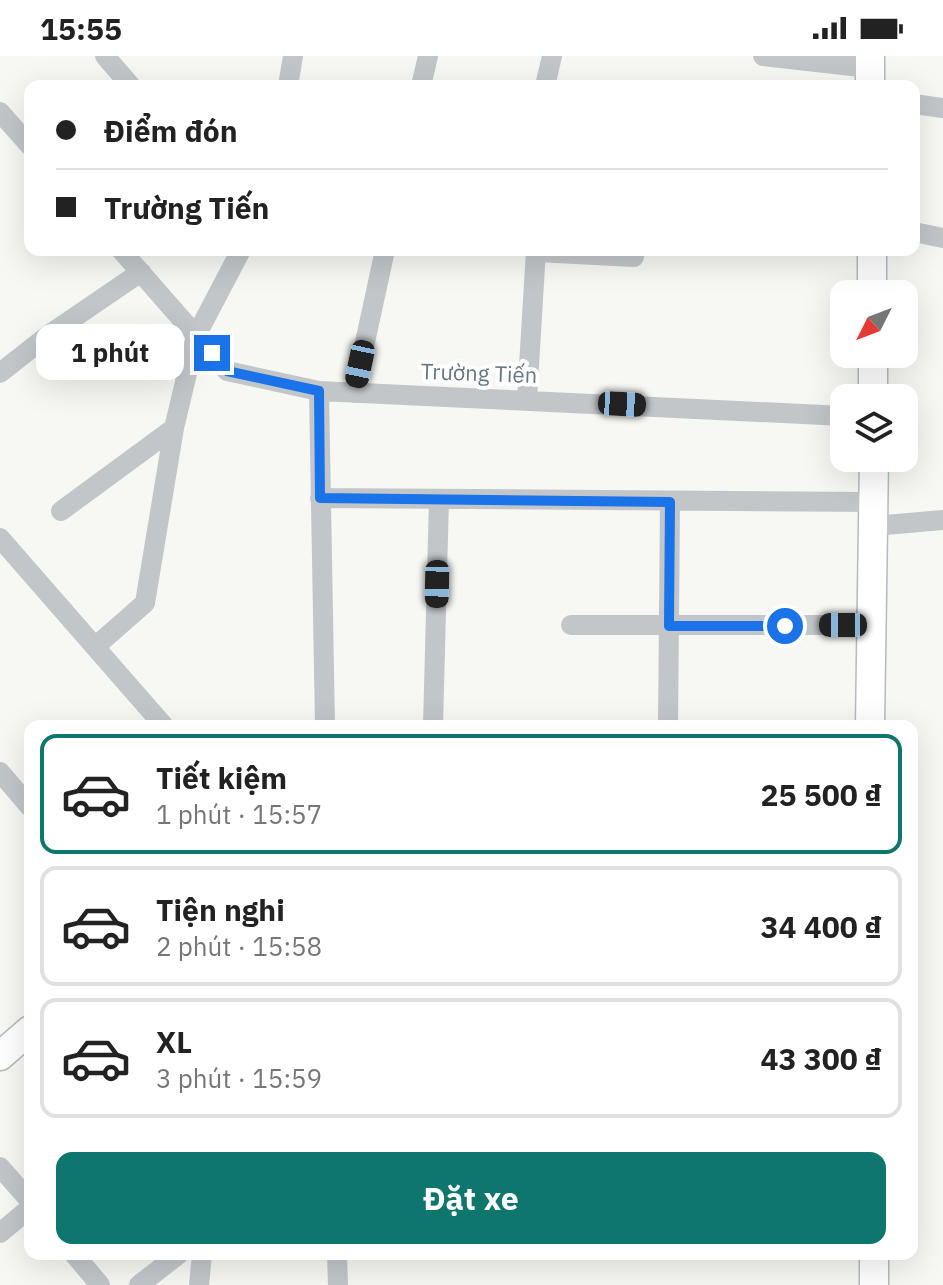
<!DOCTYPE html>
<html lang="vi">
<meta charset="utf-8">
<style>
:root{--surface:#fff;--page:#f2f2f2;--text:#222;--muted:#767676;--line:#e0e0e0;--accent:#0f766e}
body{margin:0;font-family:"IBM Plex Sans",sans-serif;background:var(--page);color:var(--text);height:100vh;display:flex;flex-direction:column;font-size:30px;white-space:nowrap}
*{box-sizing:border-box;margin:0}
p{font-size:26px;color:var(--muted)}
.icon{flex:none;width:44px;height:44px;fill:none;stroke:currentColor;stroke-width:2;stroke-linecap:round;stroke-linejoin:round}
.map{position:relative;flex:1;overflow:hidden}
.sheet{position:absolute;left:24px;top:664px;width:894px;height:540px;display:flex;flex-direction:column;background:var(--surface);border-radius:16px;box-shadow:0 8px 32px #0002}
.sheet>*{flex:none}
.top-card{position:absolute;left:24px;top:24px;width:896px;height:176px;border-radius:16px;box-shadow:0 8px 32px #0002;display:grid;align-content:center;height:176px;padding:0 32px;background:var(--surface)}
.needle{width:52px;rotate:228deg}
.buttons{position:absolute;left:830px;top:224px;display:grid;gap:16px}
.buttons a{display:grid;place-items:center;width:88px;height:88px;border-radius:16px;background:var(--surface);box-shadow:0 8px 32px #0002;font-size:40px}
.end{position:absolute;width:36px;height:36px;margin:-18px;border:10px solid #1a73e8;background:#fff;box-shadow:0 0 0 4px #fff}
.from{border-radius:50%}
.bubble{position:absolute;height:56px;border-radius:16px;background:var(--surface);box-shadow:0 8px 32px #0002;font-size:26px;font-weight:800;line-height:56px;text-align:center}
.car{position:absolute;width:24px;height:48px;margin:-24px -12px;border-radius:10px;box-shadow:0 0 6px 2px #0007;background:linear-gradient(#222 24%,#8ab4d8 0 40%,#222 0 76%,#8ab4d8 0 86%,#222 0)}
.top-card b{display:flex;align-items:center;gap:28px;height:76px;font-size:30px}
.top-card b+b{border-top:2px solid var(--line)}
.top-card i{width:20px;height:20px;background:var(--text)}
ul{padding:14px 0 0;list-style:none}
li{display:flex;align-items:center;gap:24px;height:120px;margin:0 16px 12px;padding:0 16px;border:4px solid var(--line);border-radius:16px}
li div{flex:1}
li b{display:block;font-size:30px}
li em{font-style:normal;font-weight:800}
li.current{border-color:var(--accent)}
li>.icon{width:72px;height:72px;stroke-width:1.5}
.primary-button{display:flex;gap:16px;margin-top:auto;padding:16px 32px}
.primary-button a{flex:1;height:92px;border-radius:16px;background:var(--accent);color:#fff;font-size:32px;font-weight:800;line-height:92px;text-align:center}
.status{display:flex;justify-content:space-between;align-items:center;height:56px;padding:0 40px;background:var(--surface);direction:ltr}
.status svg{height:22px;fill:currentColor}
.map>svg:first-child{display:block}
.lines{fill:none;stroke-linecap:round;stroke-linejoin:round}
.secondary-casing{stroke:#b4babe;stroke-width:31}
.street{stroke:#c2c6c9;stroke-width:20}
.secondary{stroke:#fff;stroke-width:28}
.route{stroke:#1a73e8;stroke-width:10}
.labels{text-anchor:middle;stroke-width:8;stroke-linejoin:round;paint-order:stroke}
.street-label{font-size:22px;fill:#667784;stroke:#fff}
</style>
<div class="status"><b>15:55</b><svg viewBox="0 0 49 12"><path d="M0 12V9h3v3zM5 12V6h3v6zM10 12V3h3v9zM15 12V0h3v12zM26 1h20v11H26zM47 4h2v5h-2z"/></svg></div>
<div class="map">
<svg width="943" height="1229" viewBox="0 0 943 1229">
<rect width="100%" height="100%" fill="#f7f7f4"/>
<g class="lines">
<g class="secondary-casing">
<path id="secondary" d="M870,0v30
M872,194v44
M873,298v44
M870,670l4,-268
M0,1000l30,-26
M874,1198v31"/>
</g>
<path class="street" d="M105,0l26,30
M763,0l107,12
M288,30l5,-30
M421,30l7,-30
M545,30l7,-30
M914,48l29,4
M0,56l30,34
M914,176l29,6
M121,194l106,121 92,20 525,25
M536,196l98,5
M0,317l47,-37 94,-64
M319,335l6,335
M354,337l31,-143
M527,343l9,-149
M320,442l554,4
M61,455l113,-83
M874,470l69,-6
M0,482l164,188
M571,569h301
M96,590l49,-43 29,-175 22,-92 45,-86
M433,670l6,-227
M668,670l2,-224
M0,716l30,35
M0,1111l30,34
M0,1177l30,-25
M74,1198l26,31
M337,1198l1,31
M139,1229l40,-31
M199,1229l3,-31"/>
<use href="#secondary" class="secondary"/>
</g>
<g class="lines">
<path class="route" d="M212,297l15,18 92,20 1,107 350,4 -1,124h116"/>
</g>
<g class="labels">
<g class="street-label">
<text transform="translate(479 317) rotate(2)" y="8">Trường Tiến</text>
</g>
</g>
</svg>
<div class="buttons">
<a><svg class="needle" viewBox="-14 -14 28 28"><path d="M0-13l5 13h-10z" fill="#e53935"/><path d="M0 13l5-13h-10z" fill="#767676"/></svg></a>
<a><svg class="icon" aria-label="layers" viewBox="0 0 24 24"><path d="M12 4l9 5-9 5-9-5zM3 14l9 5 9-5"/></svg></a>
</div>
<i class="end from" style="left:785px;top:570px"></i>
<i class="end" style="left:212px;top:297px"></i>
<div class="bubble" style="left:36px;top:268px;width:148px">1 phút</div>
<i class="car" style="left:360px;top:308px;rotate:192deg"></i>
<i class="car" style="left:622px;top:348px;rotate:93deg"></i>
<i class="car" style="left:437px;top:528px;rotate:181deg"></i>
<i class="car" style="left:843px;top:569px;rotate:270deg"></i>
<div class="top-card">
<b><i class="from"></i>Điểm đón</b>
<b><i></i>Trường Tiến</b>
</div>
<section class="sheet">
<ul>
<li class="current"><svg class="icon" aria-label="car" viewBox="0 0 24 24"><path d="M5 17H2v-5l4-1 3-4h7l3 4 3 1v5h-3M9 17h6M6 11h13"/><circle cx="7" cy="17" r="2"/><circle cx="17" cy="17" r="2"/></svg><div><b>Tiết kiệm</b><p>1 phút · 15:57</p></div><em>25 500 ₫</em></li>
<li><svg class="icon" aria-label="car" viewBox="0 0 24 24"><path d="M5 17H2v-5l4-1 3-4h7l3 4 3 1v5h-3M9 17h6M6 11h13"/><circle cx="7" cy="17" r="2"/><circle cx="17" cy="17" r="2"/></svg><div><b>Tiện nghi</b><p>2 phút · 15:58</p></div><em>34 400 ₫</em></li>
<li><svg class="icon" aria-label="car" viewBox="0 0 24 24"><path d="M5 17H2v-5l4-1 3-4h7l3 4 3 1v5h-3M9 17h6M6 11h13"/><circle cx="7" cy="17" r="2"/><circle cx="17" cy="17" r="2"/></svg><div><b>XL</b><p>3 phút · 15:59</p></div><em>43 300 ₫</em></li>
</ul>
<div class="primary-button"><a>Đặt xe</a></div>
</section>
</div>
